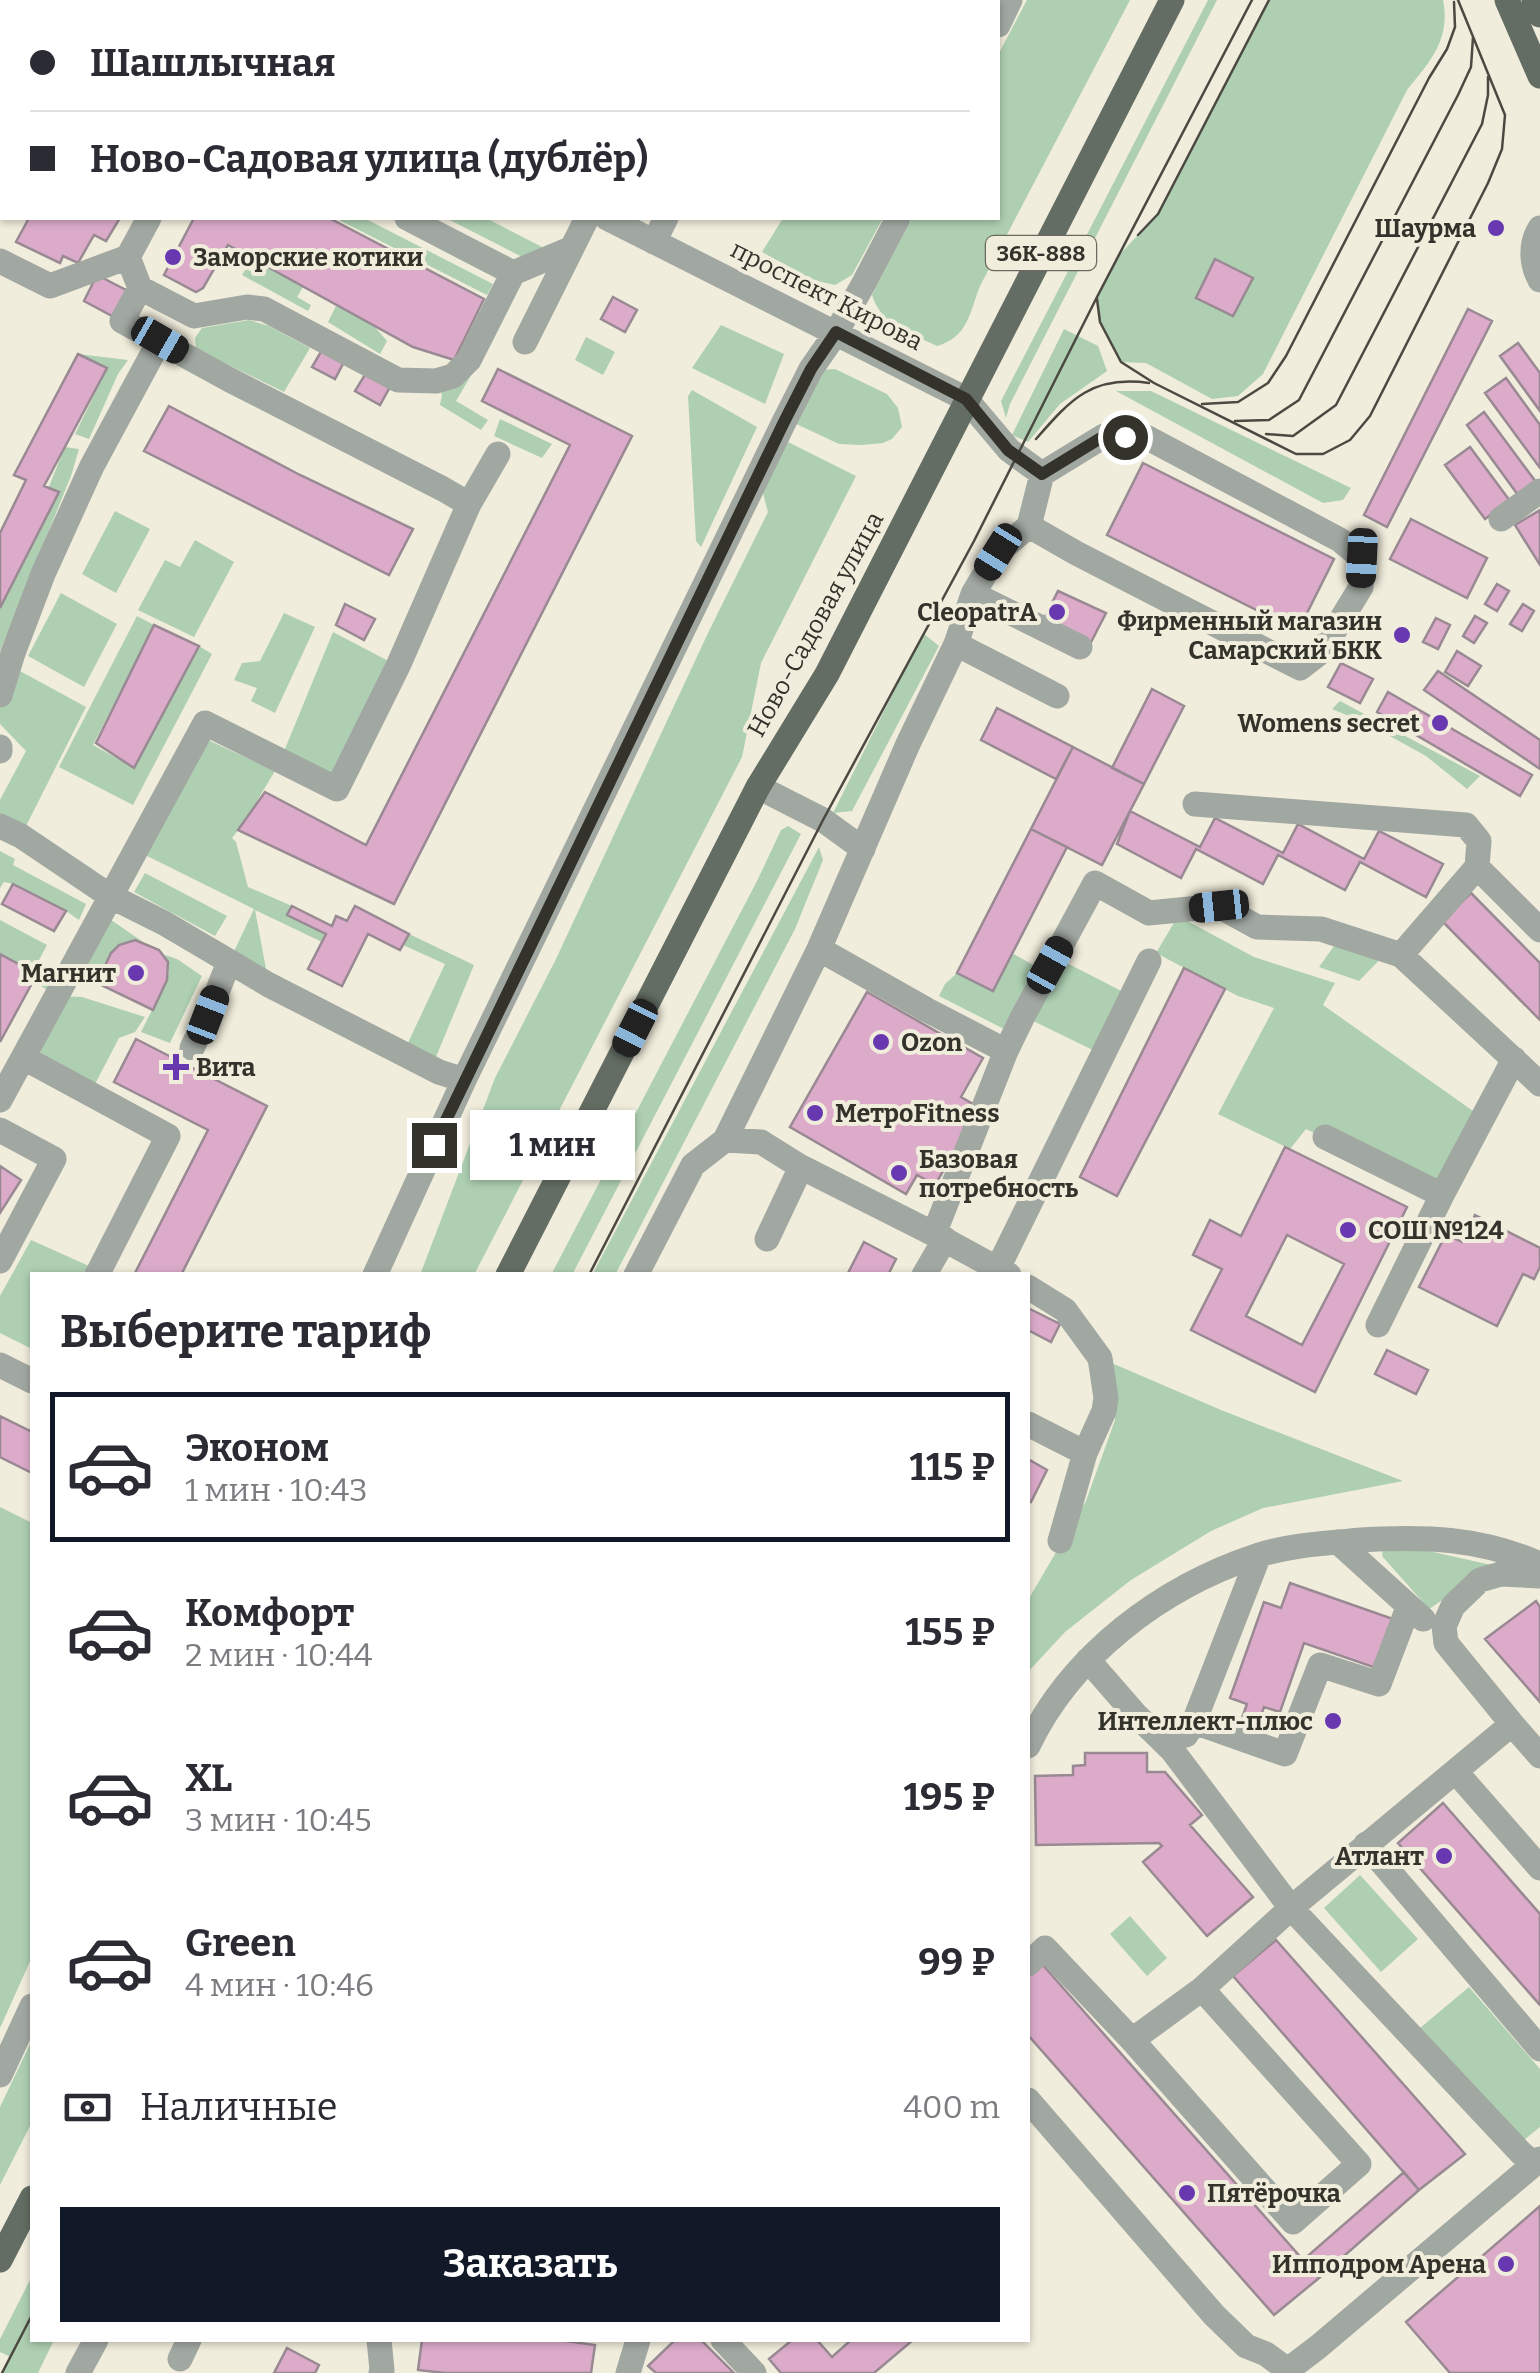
<!DOCTYPE html>
<html lang="ru">
<meta charset="utf-8">
<style>
:root{--surface:#fff;--page:#f2f2f3;--text:#2b2b33;--muted:#7c7c81;--line:#e1e1e2;--accent:#111827}
body{margin:0;font-family:Bitter,serif;background:var(--page);color:var(--text);height:100vh;display:flex;flex-direction:column;font-size:38px;white-space:nowrap}
*{box-sizing:border-box;margin:0}
p{font-size:32px;color:var(--muted)}
.icon{flex:none;width:55px;height:55px;fill:none;stroke:currentColor;stroke-width:2;stroke-linecap:round;stroke-linejoin:round}
.map{position:relative;flex:1;overflow:hidden}
.side{position:absolute;left:30px;top:1272px;width:1000px;height:1070px;display:flex;flex-direction:column;background:var(--surface);border-radius:0px;box-shadow:0 2px 8px #0004}
.side>*{flex:none}
.guide{position:absolute;left:0px;top:0px;width:1000px;height:220px;box-shadow:0 2px 8px #0004;display:grid;align-content:center;height:220px;padding:0 30px;background:var(--surface)}
.end{position:absolute;width:45px;height:45px;margin:-22px;border:12px solid #33322b;background:#fff;box-shadow:0 0 0 5px #fff}
.from{border-radius:50%}
.bubble{position:absolute;height:70px;border-radius:0px;background:var(--surface);box-shadow:0 2px 8px #0004;font-size:32px;font-weight:700;line-height:70px;text-align:center}
.car{position:absolute;width:30px;height:60px;margin:-30px -15px;border-radius:12px;box-shadow:0 0 8px 2px #0007;background:linear-gradient(#222 24%,#8ab4d8 0 40%,#222 0 76%,#8ab4d8 0 86%,#222 0)}
.guide b{display:flex;align-items:center;gap:35px;height:95px;font-size:38px}
.guide b+b{border-top:2px solid var(--line)}
.guide i{width:25px;height:25px;background:var(--text)}
ul{padding:0;list-style:none}
li{display:flex;align-items:center;gap:30px;height:150px;margin:0 20px 15px;padding:0 10px;border:5px solid transparent;border-radius:0px}
li div{flex:1}
li b{display:block;font-size:38px}
li em{font-style:normal;font-weight:700}
li.on{border-color:var(--accent)}
li>.icon{width:90px;height:90px;stroke-width:1.5}
h2{padding:0 30px;font-size:45px;line-height:120px}
.pay{display:flex;align-items:center;gap:25px;height:110px;padding:0 30px;font-size:38px}
.pay p{margin-inline-start:auto}
.action{display:flex;gap:20px;margin-top:auto;padding:20px 30px}
.action a{flex:1;height:115px;border-radius:0px;background:var(--accent);color:#fff;font-size:40px;font-weight:700;line-height:115px;text-align:center}
.map>svg:first-child{display:block}
.green{fill:#aecfb2}
.building{fill:#dcabca;stroke:#998993;stroke-width:2.5;fill-rule:evenodd}
.lines{fill:none;stroke-linecap:round;stroke-linejoin:round}
.minor{stroke:#a1a7a1;stroke-width:25}
.major{stroke:#636d63;stroke-width:25}
.tram{stroke:#4b4941;stroke-width:2.5}
.route{stroke:#33322b;stroke-width:12}
.poi-dot{fill:#6738af;stroke:#f1eddc;stroke-width:4}
.labels{text-anchor:middle;stroke-width:8;stroke-linejoin:round;paint-order:stroke}
.shield{fill:#f1eddc;stroke:#6c6a60;stroke-width:2.5}
.shield-label{font-size:22px;font-weight:bold;fill:#33322b}
.poi-label{font-size:25px;font-weight:bold;fill:#33322b;stroke:#f1eddc;text-anchor:end}
.street-label{font-size:25px;fill:#33322b;stroke:#f1eddc}
</style>
<div class="map">
<svg width="1540" height="2373" viewBox="0 0 1540 2373">
<rect width="100%" height="100%" fill="#f1eddc"/>
<path class="green" d="M1027,0h103l-150,286c-11,28 -12,51 -43,60 -27,-13 -56,-21 -65,-51l40,-77h86v-163z
M1208,0h9l-207,404 -4,14 -5,-17z
M1269,0h174c8,39 -13,62 -36,90l-144,284 -25,22 -26,3 -66,-36 -25,-1 -21,-40 -3,-25 24,-44 37,-39z
M335,218h29l129,66 -6,11z
M446,218h40l58,30 -14,13z
M783,218h100l-31,57 -17,10 -22,-5 -51,-28z
M265,266l38,21 -6,10 14,8 -3,6 -66,-36 4,-6 15,7z
M336,306l38,20 13,15 -7,13 -52,-32z
M249,320l20,6 41,22 -26,44 -88,-43 -1,-11 7,-10z
M721,325l63,29 -19,50 -73,-36z
M1064,329l34,17 9,25 -47,33 -32,38 -16,-7z
M586,337l29,15 -12,23 -28,-15z
M78,354l50,6 -10,14 -29,65 -14,-5 32,-65z
M483,355l-27,46 32,19 -7,10 -41,-25 2,-10 -6,-14z
M835,369l52,25 11,14 4,19 -10,12 -9,4 -21,2 -23,-1 -47,-22 27,-52z
M692,390l65,37 -56,120 -5,-6 -8,-145z
M1116,391h35l200,97 -8,12 -20,3z
M500,419l52,25 -10,14 -48,-22z
M784,440l72,36 -95,187 -19,94 -268,518h-54l75,-197 61,-119 152,-326 60,-121 -7,-26z
M65,447l14,2 -8,27 -71,175v-44z
M115,511l35,18 -34,64 -34,-19z
M195,540l39,22 -40,75 -56,-27 27,-50 15,7z
M61,593l56,31 -33,63 -56,-31z
M284,613l31,14 -40,86 -24,-12 6,-13 -23,-8 8,-17 18,-2z
M137,616l17,9 -61,120 40,22 66,-121 13,8 -79,151 -74,-38z
M333,632l65,34 -53,108 -29,4 -36,-17z
M923,633l16,13 -87,165 -19,2z
M9,665l77,42 -65,129 -21,-16v-20l26,-49 -26,-27v-30z
M1340,701l140,75 -13,13 -41,-33 -58,-32 -36,-15z
M208,740l67,31 -32,53 -11,14 4,4 12,45 44,19 -4,9 38,19 -4,8 -67,-32 14,75 -40,-23 25,-53 -119,-59z
M788,826l13,8 -229,441h-21l206,-394 24,-51z
M819,847l4,13 -28,69 -180,346h-23z
M0,851l15,8 -2,6 73,39 -7,16 -13,-9 -53,-27 -9,-2 -4,6z
M145,873l82,43 -12,20 -81,-44z
M101,913l42,29c-29,-6 -36,19 -46,41l-25,-14z
M1178,916l76,41 81,26 -12,22 160,113 -41,77 -136,-66 -16,20 -72,-35 56,-106 -36,-12 -82,-43z
M0,920l47,25 -9,17 22,11 -11,18 -16,-10 3,-8 -36,-19z
M409,934l65,31 -38,92 -29,-12 38,-81 -42,-19z
M1334,946l53,6 -28,29 -40,-14z
M1012,953l28,16 -34,61 -67,-34 6,-12 12,-11 36,18z
M165,955l12,4 25,17 -32,67 -29,-11 26,-52 2,-8z
M1061,960l70,36 -28,59 -80,-39z
M57,996l25,1 63,20 -10,15 -16,6 -25,48 -55,-29z
M31,1240l58,26 -5,9h-52v74l-32,-16v-37z
M1100,1358l121,52 182,71 -140,27 -52,23 -80,49 -66,52 -37,40v-72l58,-99 29,-81z
M0,1507l32,16v434l-32,71z
M1384,1541l156,35 -69,5 -42,28 -47,-53z
M1360,1875l58,64 -37,33 -57,-64z
M1130,1916l37,42 -20,18 -37,-42z
M1469,1987l71,82v58l-21,17 -99,-116z
M32,2040v82l-32,63v-78z
M32,2276v64h22l-16,33h-36l9,-16 -11,-5v-13z"/>
<path class="building" d="M0,49l2,1v83l-2,-1z
M29,218h91l-14,23 -12,-6 -16,28 -15,-7 -3,7 -44,-21z
M194,218h135l155,81 -30,61 -41,-13 -185,-102 -25,43 -7,4 -32,-17z
M1215,259l38,19 -20,38 -37,-18z
M97,275l31,16 -14,26 -30,-16z
M613,297l24,13 -12,22 -24,-13z
M1468,309l24,12 -105,206 -23,-12z
M1518,343l22,30v38l-40,-55z
M322,350l22,12 -9,17 -23,-12z
M78,354l29,14 -63,118 15,6 -59,116v-75l26,-53 -12,-5z
M498,369l134,67 -238,468 -156,-74 27,-38 101,53 204,-400 -88,-44z
M366,373l25,12 -11,20 -25,-14z
M1506,378l34,47v43l-55,-75z
M169,406l131,69 113,54 -24,46 -245,-124z
M1484,412l52,70 -18,13 -51,-70z
M1470,447l40,54 -25,18 -40,-54z
M1143,463l191,96 -36,72 -191,-96z
M1540,510v55l-25,-40z
M1411,519l76,39 -20,40 -77,-39z
M1497,584l12,7 -12,20 -12,-7z
M1058,591l48,22 -16,31 -46,-25z
M345,604l30,15 -11,21 -28,-15z
M1523,604l11,7 -12,20 -12,-7z
M1475,616l12,7 -13,20 -11,-7z
M1436,618l14,7 -12,24 -15,-7z
M154,625l45,21 -65,122 -38,-25z
M1457,651l24,15 -13,20 -23,-14z
M1341,663l32,16 -13,24 -32,-16z
M1438,671l102,69v29l-116,-79z
M1152,689l32,17 -40,78 -32,-16z
M1388,692l144,83 -12,21 -143,-84z
M997,708l76,39 -17,32 -75,-39z
M1073,747l71,37 -42,81 -71,-36z
M1130,811l70,36 15,-29 68,35 15,-29 66,35 15,-28 64,33 -17,33 -66,-35 -15,28 -67,-35 -15,29 -67,-35 -15,29 -64,-34z
M1031,829l36,18 -74,144 -36,-18z
M13,884l53,27 -12,20 -52,-27z
M1471,893l69,70v57l-98,-99z
M292,906l40,20 4,-10 11,5 8,-15 54,28 -9,16 -32,-16 -26,52 -34,-17 18,-35 -39,-19z
M135,940l24,10 9,12 -1,18 -14,30 -56,-27 14,-30 8,-8z
M0,954l37,20 -37,68z
M1184,968l41,21 -108,207 -37,-19z
M867,992l116,66 -22,39 19,11 -45,77 -18,-10 -11,19 -116,-67z
M136,1039l131,67 -86,169h-47l74,-145 -94,-48z
M1285,1147l122,60 -92,185 -124,-62 31,-61 -29,-14 17,-35 31,16zM1287,1235l57,29 -42,81 -56,-29z
M0,1166l21,14 -21,33z
M1475,1215l65,33v19l-6,12 -11,-5 -26,52 -78,-39 27,-53 16,8z
M864,1242l32,17 -8,16h-41z
M1028,1308l32,16 -9,18 -23,-12z
M1387,1350l41,20 -12,24 -41,-20z
M0,1416l32,16v41l-32,-16z
M1028,1459l19,11 -16,32 -3,-2z
M1290,1583l103,36 -17,49 -72,-25 -24,69 -16,-5 -6,17 -16,-6 5,-14 -17,-6 34,-96 17,6z
M1536,1601l4,6v95l-55,-63z
M1085,1753h62v19h18l37,43 -12,10 63,72 -46,39 -64,-74 19,-16 -3,-3 -123,2 -1,-69 38,-1v-9l12,-1z
M1443,1803l97,111v91l-142,-162z
M1276,1940l189,214 -46,36 -186,-214z
M1042,1964l277,314 -45,37 -246,-280v-59z
M1404,2172l15,18 -100,88 -16,-18z
M1540,2206v167h-90l-44,-51z
M422,2340h137l36,5 -4,28h-146l-27,-3z
M675,2340h26l33,33h-78l-8,-7z
M792,2340h25l15,17 19,-17h62l-39,33h-93l-12,-14z
M287,2348l32,17 -4,8h-41z"/>
<g class="lines">
<path class="minor" d="M2,0l5,2
M185,0l5,2
M517,0l4,2
M617,2l2,-2
M998,25l12,-25
M407,218l106,55
M607,218l359,181 43,51 33,24
M1540,228c-10,16 -9,36 0,52
M654,242l12,-24
M0,261l50,25 78,-29
M140,288l54,28 53,-9 17,2 134,71 38,1 17,-5 16,-16 44,-87 57,-24
M525,342l62,-124
M469,504l29,-50
M1501,519l39,-28
M973,594l107,53
M956,644l101,52
M0,695l13,-42 30,-79 49,-108 68,-126
M0,747v4
M758,787l65,33 40,29
M1195,804l271,21 13,16 -2,26 -76,88
M0,826l21,10 89,60 54,27 105,62 170,87 25,8
M1477,867l63,63
M819,949l108,61 79,41
M192,1048l16,-33 21,-53
M24,1058l144,78 -71,139
M0,1100l205,-377 132,66 61,-123 71,-162 -26,-15 -213,-109 -108,-59 18,-33 -12,-31 21,-39
M0,1130l54,29 -54,102
M1325,1137l117,58
M725,1140l36,2 40,25 133,67 75,41
M934,1234l72,-183 17,-35 72,-133 54,30 70,-7 38,21 64,2 80,26 139,129
M767,1239l34,-72
M998,1268l151,-307
M375,1275l89,-195 320,-658 27,-53 25,-36 28,-50 34,-65
M636,1275l57,-110 32,-25 94,-191 89,-205 48,-100 17,-50 25,-42 31,-26 13,-52 62,-38 42,1 194,103 22,18 -1,29 -39,64 -22,17 -224,-115 -47,-27
M924,1275l21,-36
M1028,1287l37,23 35,48 6,40 -2,13 -19,42 -25,88
M1378,1325l64,-130 72,-136
M0,1365l32,16
M1028,1424l57,29
M1338,1542l85,77
M1088,1660l47,54 37,36 119,158 221,-184 -66,-81 -2,-17 9,-20 27,-26 21,-6 39,2
M1194,1722l91,32 35,-89 59,19 27,-71 14,4
M1512,1724l28,32
M1186,1735l8,-13 65,-167
M1028,1746c43,-91 134,-159 228,-190 33,-11 71,-13 105,-16 65,-4 119,-2 179,24
M1456,1772l84,96
M1366,1844l174,205
M1028,1964l17,-16 87,92 70,-51 89,-81 230,245 13,11
M1132,2040l161,182 66,-58 -157,-175
M0,2075l32,-69
M1028,2100l186,215 32,31 20,8 26,19
M379,2340l3,30 -1,3
M723,2340l31,33
M180,2359l9,-19
M1289,2369l29,-22 222,-188
M78,2373l18,-33
M628,2373l10,-33"/>
<path class="major" d="M1507,0l33,76
M1534,0l6,15
M508,1275l250,-488 69,-113 345,-674
M0,2260l32,-62"/>
<path class="tram" d="M1138,235l20,-21 111,-214
M1097,299l3,23 21,40 33,21 142,71h27l27,-14 20,-24 118,-233 14,-34 3,-34 -47,-115
M1202,404l36,-2 30,-19 18,-27 143,-278 18,-29 8,-22 -1,-25
M1235,421l34,-1 30,-20 159,-305 13,-28 2,-30
M1266,434l27,2 43,-31 146,-281 6,-29v-18
M1036,439c35,-40 56,-64 113,-56
M589,1275l234,-455 151,-279 123,-244 155,-297
M2,2373l30,-58"/>
</g>
<g class="lines">
<path class="route" d="M434,1145l350,-723 27,-53 25,-37 130,67 42,51 34,24 62,-38 21,1"/>
</g>
<g class="poi-dot">
<circle cx="1496" cy="228" r="10"/>
<circle cx="173" cy="257" r="10"/>
<circle cx="1057" cy="612" r="10"/>
<circle cx="1402" cy="635" r="10"/>
<circle cx="1440" cy="723" r="10"/>
<circle cx="136" cy="973" r="10"/>
<circle cx="881" cy="1042" r="10"/>
<path d="M171 1052h10v10h10v10h-10v10h-10v-10h-10v-10h10z"/>
<circle cx="815" cy="1113" r="10"/>
<circle cx="899" cy="1173" r="10"/>
<circle cx="1348" cy="1230" r="10"/>
<circle cx="1333" cy="1721" r="10"/>
<circle cx="1444" cy="1856" r="10"/>
<circle cx="1187" cy="2193" r="10"/>
<circle cx="1506" cy="2264" r="10"/>
</g>
<g class="labels">
<rect class="shield" x="986" y="236" width="110" height="34" rx="8"/>
<g class="shield-label">
<text x="1041" y="261">36К-888</text>
</g>
<g class="poi-label">
<text x="1476" y="237">Шаурма</text>
<text x="193" y="266" text-anchor="start">Заморские котики</text>
<text x="1037" y="621">CleopatrA</text>
<text x="1382" y="630">Фирменный магазин<tspan x="1382" dy="29">Самарский БКК</tspan></text>
<text x="1420" y="732">Womens secret</text>
<text x="116" y="982">Магнит</text>
<text x="901" y="1051" text-anchor="start">Ozon</text>
<text x="196" y="1076" text-anchor="start">Вита</text>
<text x="835" y="1122" text-anchor="start">МетроFitness</text>
<text x="919" y="1168" text-anchor="start">Базовая<tspan x="919" dy="29">потребность</tspan></text>
<text x="1368" y="1239" text-anchor="start">СОШ №124</text>
<text x="1313" y="1730">Интеллект-плюс</text>
<text x="1424" y="1865">Атлант</text>
<text x="1207" y="2202" text-anchor="start">Пятёрочка</text>
<text x="1486" y="2273">Ипподром Арена</text>
</g>
<g class="street-label">
<text transform="translate(827 295) rotate(27)" y="9">проспект Кирова</text>
<text transform="translate(815 624) rotate(-61)" y="9">Ново-Садовая улица</text>
</g>
</g>
</svg>
<i class="end from" style="left:1125px;top:437px"></i>
<i class="end" style="left:434px;top:1145px"></i>
<div class="bubble" style="left:470px;top:1110px;width:165px">1 мин</div>
<i class="car" style="left:160px;top:340px;rotate:120deg"></i>
<i class="car" style="left:998px;top:552px;rotate:212deg"></i>
<i class="car" style="left:1362px;top:558px;rotate:183deg"></i>
<i class="car" style="left:1219px;top:906px;rotate:264deg"></i>
<i class="car" style="left:1050px;top:965px;rotate:29deg"></i>
<i class="car" style="left:208px;top:1015px;rotate:21deg"></i>
<i class="car" style="left:635px;top:1028px;rotate:207deg"></i>
<div class="guide">
<b><i class="from"></i>Шашлычная</b>
<b><i></i>Ново-Садовая улица (дублёр)</b>
</div>
<section class="side">
<h2>Выберите тариф</h2>
<ul>
<li class="on"><svg class="icon" aria-label="car" viewBox="0 0 24 24"><path d="M5 17H2v-5l4-1 3-4h7l3 4 3 1v5h-3M9 17h6M6 11h13"/><circle cx="7" cy="17" r="2"/><circle cx="17" cy="17" r="2"/></svg><div><b>Эконом</b><p>1 мин · 10:43</p></div><em>115 ₽</em></li>
<li><svg class="icon" aria-label="car" viewBox="0 0 24 24"><path d="M5 17H2v-5l4-1 3-4h7l3 4 3 1v5h-3M9 17h6M6 11h13"/><circle cx="7" cy="17" r="2"/><circle cx="17" cy="17" r="2"/></svg><div><b>Комфорт</b><p>2 мин · 10:44</p></div><em>155 ₽</em></li>
<li><svg class="icon" aria-label="car" viewBox="0 0 24 24"><path d="M5 17H2v-5l4-1 3-4h7l3 4 3 1v5h-3M9 17h6M6 11h13"/><circle cx="7" cy="17" r="2"/><circle cx="17" cy="17" r="2"/></svg><div><b>XL</b><p>3 мин · 10:45</p></div><em>195 ₽</em></li>
<li><svg class="icon" aria-label="car" viewBox="0 0 24 24"><path d="M5 17H2v-5l4-1 3-4h7l3 4 3 1v5h-3M9 17h6M6 11h13"/><circle cx="7" cy="17" r="2"/><circle cx="17" cy="17" r="2"/></svg><div><b>Green</b><p>4 мин · 10:46</p></div><em>99 ₽</em></li>
</ul>
<div class="pay"><svg class="icon" aria-label="cash" viewBox="0 0 24 24"><path d="M3 7h18v10H3z"/><circle cx="12" cy="12" r="2"/></svg>Наличные<p>400 m</p></div>
<div class="action"><a>Заказать</a></div>
</section>
</div>
